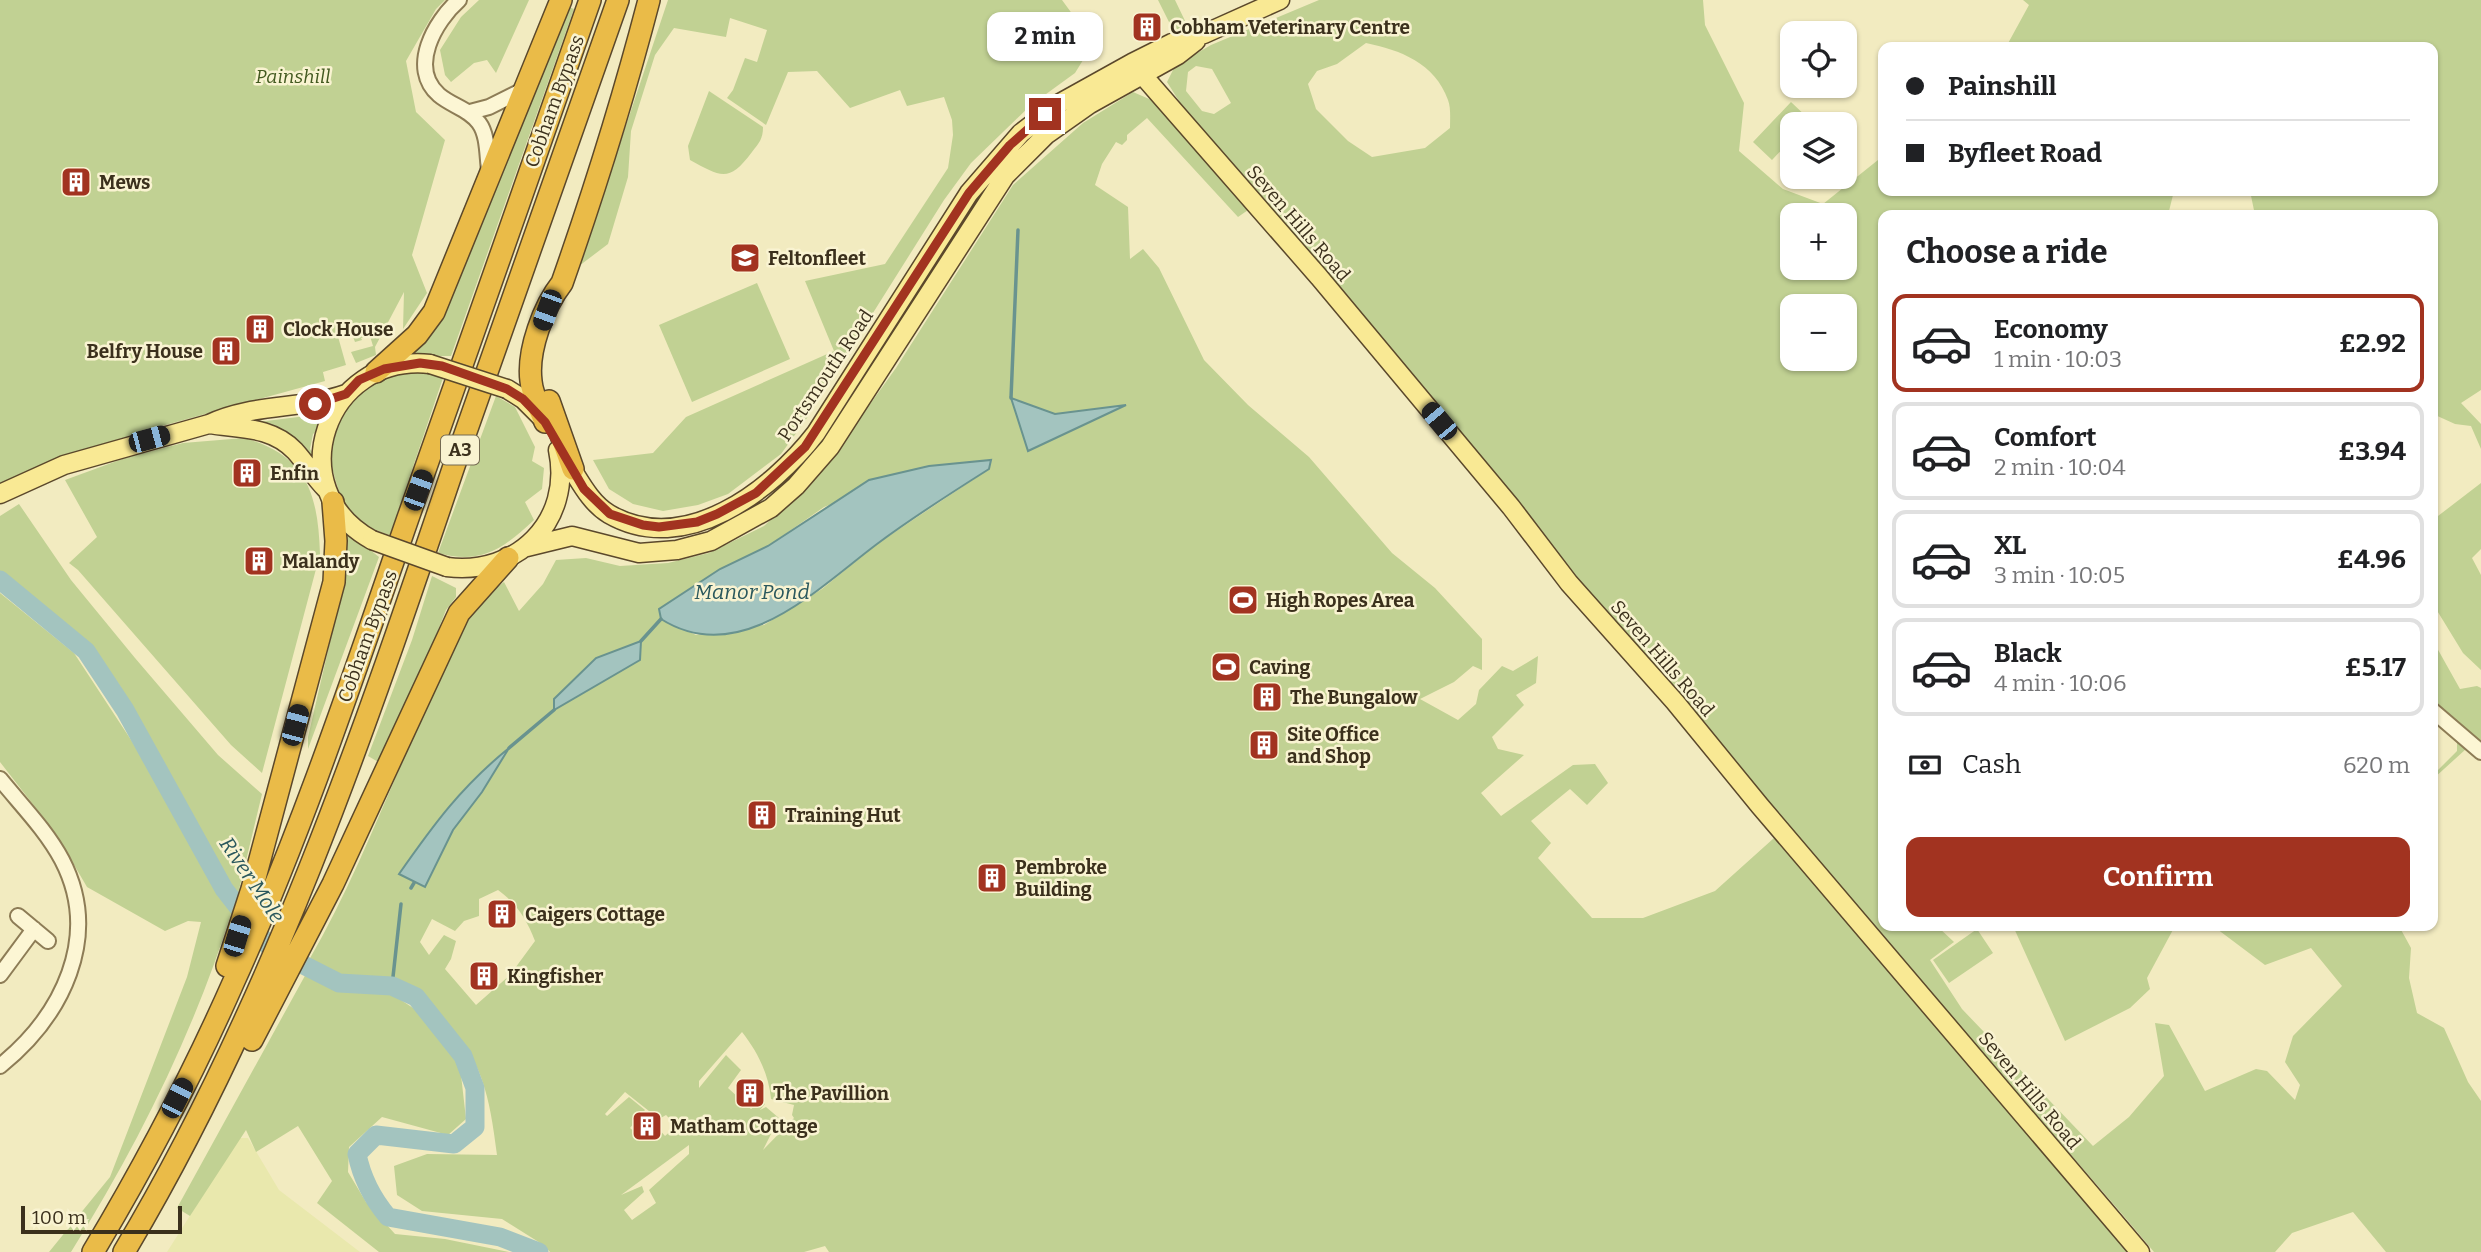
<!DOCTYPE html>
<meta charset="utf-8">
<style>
:root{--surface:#fff;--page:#f2f2f2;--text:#202124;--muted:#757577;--line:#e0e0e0;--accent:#a23320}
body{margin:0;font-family:Bitter,serif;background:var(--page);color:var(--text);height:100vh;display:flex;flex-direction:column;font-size:26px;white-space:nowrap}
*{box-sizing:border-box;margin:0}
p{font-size:23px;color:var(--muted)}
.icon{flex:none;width:38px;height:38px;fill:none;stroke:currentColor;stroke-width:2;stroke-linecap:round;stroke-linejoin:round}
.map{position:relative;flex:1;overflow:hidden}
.drawer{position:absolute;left:1878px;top:210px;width:560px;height:721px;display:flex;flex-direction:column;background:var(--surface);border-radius:14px;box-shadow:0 2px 5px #0004}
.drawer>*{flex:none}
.banner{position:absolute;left:1878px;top:42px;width:560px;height:154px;border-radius:14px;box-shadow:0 2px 5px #0004;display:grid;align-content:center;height:154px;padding:0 28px;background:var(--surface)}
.controls{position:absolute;left:1780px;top:21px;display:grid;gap:14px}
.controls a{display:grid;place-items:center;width:77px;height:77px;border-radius:14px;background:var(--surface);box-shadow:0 2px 5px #0004;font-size:35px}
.scale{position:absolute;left:21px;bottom:18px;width:161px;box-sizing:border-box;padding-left:7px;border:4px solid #3b301c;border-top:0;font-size:19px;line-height:24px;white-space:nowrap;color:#3b301c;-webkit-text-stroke:5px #f9f3d1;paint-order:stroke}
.end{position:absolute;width:32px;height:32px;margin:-16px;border:9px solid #a23320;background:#fff;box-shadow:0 0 0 4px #fff}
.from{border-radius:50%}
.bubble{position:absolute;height:49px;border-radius:14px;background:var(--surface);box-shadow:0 2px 5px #0004;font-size:23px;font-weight:700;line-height:49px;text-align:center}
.car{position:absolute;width:21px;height:42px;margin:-21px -10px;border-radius:9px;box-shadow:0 0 5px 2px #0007;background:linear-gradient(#222 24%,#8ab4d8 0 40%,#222 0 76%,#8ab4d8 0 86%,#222 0)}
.banner b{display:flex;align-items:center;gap:24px;height:66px;font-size:26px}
.banner b+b{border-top:2px solid var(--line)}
.banner i{width:18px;height:18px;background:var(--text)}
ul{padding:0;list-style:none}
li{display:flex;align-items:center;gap:21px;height:98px;margin:0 14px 10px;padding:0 14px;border:4px solid var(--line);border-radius:14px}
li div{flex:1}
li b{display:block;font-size:26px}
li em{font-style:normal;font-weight:700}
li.on{border-color:var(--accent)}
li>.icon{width:63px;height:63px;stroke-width:1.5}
h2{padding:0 28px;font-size:32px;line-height:84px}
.pay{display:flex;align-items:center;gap:18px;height:77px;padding:0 28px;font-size:26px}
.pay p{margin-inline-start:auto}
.primary-button{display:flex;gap:14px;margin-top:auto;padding:14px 28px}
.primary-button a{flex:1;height:80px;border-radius:14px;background:var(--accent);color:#fff;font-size:28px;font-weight:700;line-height:80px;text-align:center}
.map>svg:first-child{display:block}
.farmland{fill:#e9e8ad}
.green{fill:#c1d193;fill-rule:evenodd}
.water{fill:#a3c4bf;stroke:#69938f;stroke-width:2}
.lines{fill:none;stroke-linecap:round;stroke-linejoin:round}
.stream{stroke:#69938f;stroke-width:3.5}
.river{stroke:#a3c4bf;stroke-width:19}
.minor-casing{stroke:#8d7c56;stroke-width:18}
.major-casing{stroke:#5b482b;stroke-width:21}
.highway-casing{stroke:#5b482b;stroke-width:24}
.minor{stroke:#fcf6d4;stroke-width:14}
.major{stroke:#f9e994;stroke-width:18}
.highway{stroke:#eabb48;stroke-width:21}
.major-bridge-casing{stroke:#5b482b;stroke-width:21;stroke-linecap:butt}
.major-bridge{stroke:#f9e994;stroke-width:18}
.route{stroke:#a23320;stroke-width:9}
.labels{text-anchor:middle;stroke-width:5;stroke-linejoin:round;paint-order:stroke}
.shield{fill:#f9f3d1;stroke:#746a52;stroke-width:2}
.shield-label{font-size:18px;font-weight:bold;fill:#3b301c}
.poi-label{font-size:19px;font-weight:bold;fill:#3b301c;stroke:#f9f3d1;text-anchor:start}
.park-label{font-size:19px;font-style:italic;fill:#435a20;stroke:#f9f3d1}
.street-label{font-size:19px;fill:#3b301c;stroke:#f9f3d1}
.water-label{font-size:21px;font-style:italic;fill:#2a585d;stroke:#f9f3d1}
</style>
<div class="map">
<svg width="2481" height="1252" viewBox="0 0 2481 1252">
<rect width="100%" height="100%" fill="#f2ebc0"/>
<path class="farmland" d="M239,1138h9l31,52 81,62h-193z"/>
<path class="green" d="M0,0h445l-9,9 -30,52 10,51 29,28 -33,115 15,38 -24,36 1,-37 -29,55 1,8 -20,8 -5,-11 22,-6 -3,-10 -9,2 1,2 -7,2 -5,-13 -13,4 9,32 -23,7 -1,-4 3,13 -174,48 -90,30 -61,26z
M479,0h50l-33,73 -9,-13 -13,3 -23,19 -6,-7 -5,-25 21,-33z
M668,0h394l22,30 4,22 -13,21 -44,32 -60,58 -27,37 -139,221 -24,33 -53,40 -30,11 -35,6 -30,-7 -24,-15 -16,-29 60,-7 33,-36 148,-66 -29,-70 80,-17 63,-96 5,-33 -1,-15 -8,-23 -37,9 -7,-16 -50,18 -33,-37 -29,1 -22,53 -39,-27 6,-8 12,-32 12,4 10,-32 -37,-12 -4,19 -52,-9 -19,27 -24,76 -3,46 -20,67 -29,22z
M1158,0h17l12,25 -13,7z
M1319,0h384l2,25 39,78 -5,48 44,38 40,15 60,-48v35h291l-6,24h-285v711h54l17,16 -24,18 32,49 131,137 36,-29 35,-41 -9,-53 14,2 36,66 51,-22 11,2 28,29 5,-15 -15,-23 8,-26 49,-50 -31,-38 -46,17 -52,-39h186l12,22 -2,30 8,35 27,15 24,54 13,19v151h-95l-33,-40 -61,21 -17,19h-121c-78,-94 -161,-183 -240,-275 -236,-277 -472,-553 -706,-830l-41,-65 8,-16 36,-21zM1366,43c34,7 69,20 82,57 3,8 2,19 2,28l-25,20 -53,9 -24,-16 -32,-32 -8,-25 9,-13 20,-7zM1196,66l16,3 19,34 -17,11 -12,-3 -16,-20 2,-19zM1792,215h52v53h-52zM1792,306h52v53h-52z
M2023,0h458v390l-20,13 20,21v25l-10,-23 -16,-2 -22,-10 -1,-199h-177l-5,-24h182v-144h-426l23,-42z
M566,6l8,3 -123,347h-42z
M709,91l54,36c0,12 -4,16 -11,25 -23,31 -31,25 -62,8l-2,-14z
M1133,92l30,13 88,103 -13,9 -91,-99 -20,17v5l-5,5 -6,-3 -14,22 -7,21 33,22 2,52 13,-10 16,19 45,92 44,45 61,52 83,96 43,35 47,51v31l-9,-4 -19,16 -34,17 38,21 18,-16 3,-14 23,-24 11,5 25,-15 -2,27 -20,12 8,10 -32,32 6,12 26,6 -43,38 20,23 72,-51 22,-1 13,19 -21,22 -17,-16 -39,32 20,22 -13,15 54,60h51l72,-27 59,-53 357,414h-1302l-4,-6 -21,6h-254l-5,-6 -43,-27 -80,-8 -25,-16 -3,-29 33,-12 70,1c-8,-63 -15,-99 -62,-145 -12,-11 -28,-25 -44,-31 -16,-5 -33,2 -49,-1 -10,-2 -23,-12 -33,-18 44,-75 75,-159 111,-238 24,-55 32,-103 84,-140l15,29 24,-27 13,-24 30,-2 34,8 48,-3 41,-10 55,-27 55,-51 77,-107 117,-183 70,-62zM991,460l-2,9 -112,75 -55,45 -58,36 -68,10 -35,-16 59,-50 48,-23 56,-39 105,-41zM498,890c19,14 29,30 37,51l-25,34 -34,30 -31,-36 6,-10 5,-18 -12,-6 -15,20 -9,-13 12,-23 23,12 9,-10 15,-5v-17zM742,1032c15,19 27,42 29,67l23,6 -2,10 2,3 -31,32 16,-32 -13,-11 -6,3 5,-6 -3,-3 -11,8 -23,-21 13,-18 -15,-15 -27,33v-7zM625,1092l34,27 7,-4 7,7v7l-8,7 -7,-8 -13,13 -15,-13 15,-18 -16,-13 -22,19 -2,-2zM689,1145v9l-40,36 7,13 -24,17 -8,-10 20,-18 -2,-6 -21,9z
M1791,102l19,18 -4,4h-14v15l-20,21 -19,-18z
M757,283l33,76 -98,43 -33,-77z
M425,371l18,7 -53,157c-13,-4 -29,-9 -38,-20 -12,-13 -22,-49 -22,-66 1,-17 20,-51 33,-62 18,-15 41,-14 62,-16z
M496,396l19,11 20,40 -3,14 12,7 -2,21 -17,13 9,18c-31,29 -53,45 -96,33z
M330,413l-7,13 -10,8 -3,15 6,9v11l-66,-46z
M244,438c63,17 74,56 76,116l-58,219 -31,-28 -153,-175 -9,-7 28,-26 -32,-57 60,-22 58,-15z
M2481,483v66l-9,9 9,17v95l-18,-17 -30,-49 -1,-78 6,-10z
M19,504l52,76 64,78 83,97 44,39 -24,100 -9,-11 -109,-197 -33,-45 -87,-70v-55z
M340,526l39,31 -71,192v-12l38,-164z
M432,576l24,12v9l-10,13 -25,63 -41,90 -12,-7 44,-116z
M0,593l74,60 59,90 99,168c-38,121 -94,234 -161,341h-22l61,-75 77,-200 14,-55 -13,-1 -23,10 -78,-44 -31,-53 -56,-72z
M2432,639l28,50 17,-3 4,2v65l-15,-4 -33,30v-4l24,-24v-19l-24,-19z
M2013,926h162l-28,52 3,11 -20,19 -65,33z
M1977,929l16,24 -44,30 -16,-23z
M307,972l22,12 24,6 39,4 27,18 41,54 6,53 -18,16 -66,-18 -33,30 -1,25 18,30 29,32 50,5 64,13h-130l-62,-49 15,-22 -34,-55 -42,26 -10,-22 -56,86 -13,-8z"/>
<path class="water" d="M1011,398l44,16 71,-9 -98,46z
M991,460l-2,9c-38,24 -76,48 -112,75 -60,45 -137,125 -216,75l-2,-10 61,-40 48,-23 101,-66 60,-14z
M641,641l-1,19 -86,50v-11l42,-41z
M509,748l-27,44 -29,38 -28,57 -26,-13c35,-50 62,-87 110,-126z"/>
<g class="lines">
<path class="stream" d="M1011,398l7,-168
M641,641l20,-22
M509,748l45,-38
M411,888l3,-5
M392,986l9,-82"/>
<path class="river" d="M0,580l86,71 39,59 99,179 46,59 69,35 53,3 24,11 47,59 12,32v39l-21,17 -78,-9 -19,19c5,25 15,44 31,63l112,20 39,15"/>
<g class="minor-casing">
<path id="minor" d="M459,0c-24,21 -51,68 -20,95 13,11 30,14 40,28 9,12 8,33 10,47
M470,112l19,-5 34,-17
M2432,710l49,42
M0,779c21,26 46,51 62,81 40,77 0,156 -62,206
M18,916l30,25
M0,975l34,-46"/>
</g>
<g class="major-casing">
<path id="major" d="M1132,63l187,214 192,230 58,76 106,119 85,104 380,446
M507,389l16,10 17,17
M209,424c31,5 62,2 86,27 11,12 19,26 31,38
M566,460c13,19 23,42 43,54 76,44 163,-24 207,-81l153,-240 52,-60 39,-30 72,-40 40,-20 32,-9 76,-34
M0,494l64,-29 145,-41c44,-21 92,-14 137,-30
M372,540c-93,-51 -47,-187 58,-176
M527,547l45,-11 67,17 38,-3 34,-9 60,-33 25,-22 34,-39 175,-271 41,-41 44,-31 88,-49 18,-14
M447,567c70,9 126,-46 111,-117"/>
</g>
<g class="highway-casing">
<path id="highway" d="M376,372l41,-37 17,-23 127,-312
M549,401l24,68
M545,422c-5,-13 -13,-27 -14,-41 -4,-31 13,-75 31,-98 33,-94 62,-187 87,-283
M227,966l25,-77 82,-307 2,-41 -3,-39
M252,1040l81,-156 126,-271 49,-55
M93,1252c52,-87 100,-178 141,-271 68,-150 120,-307 174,-463 61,-173 122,-345 182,-518
M124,1252c148,-248 240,-520 332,-792 53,-154 109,-306 162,-460"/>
</g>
<use href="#minor" class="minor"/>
<use href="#major" class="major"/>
<use href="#highway" class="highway"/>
<g class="major-bridge-casing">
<path id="major-bridge" d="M430,364l77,25
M372,540l75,27"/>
</g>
<use href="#major-bridge" class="major-bridge"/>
</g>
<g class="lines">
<path class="route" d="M315,404l31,-10 13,-14 25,-11 36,-6 22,3 65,23 16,10 22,23 39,67 26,25 33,11 16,2 38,-5 20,-8 39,-21 49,-46 164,-254 41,-48 35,-31"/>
</g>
<defs>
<g id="building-square" transform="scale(1.575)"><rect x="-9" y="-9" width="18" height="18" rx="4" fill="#a23320" stroke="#f9f3d1"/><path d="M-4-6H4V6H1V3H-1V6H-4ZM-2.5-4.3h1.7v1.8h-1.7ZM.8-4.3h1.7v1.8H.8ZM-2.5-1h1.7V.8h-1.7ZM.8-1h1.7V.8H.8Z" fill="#fff"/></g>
<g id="school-square" transform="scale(1.575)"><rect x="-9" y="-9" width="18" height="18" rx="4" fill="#a23320" stroke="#f9f3d1"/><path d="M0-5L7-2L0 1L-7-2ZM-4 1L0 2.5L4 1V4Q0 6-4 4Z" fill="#fff"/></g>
<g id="stadium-square" transform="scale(1.575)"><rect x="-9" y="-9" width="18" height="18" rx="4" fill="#a23320" stroke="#f9f3d1"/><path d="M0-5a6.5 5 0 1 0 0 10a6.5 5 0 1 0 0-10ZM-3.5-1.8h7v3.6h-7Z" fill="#fff"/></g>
</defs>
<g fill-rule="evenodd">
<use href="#building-square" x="1147" y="27"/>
<use href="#building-square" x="76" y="182"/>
<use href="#school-square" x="745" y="258"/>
<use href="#building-square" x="260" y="329"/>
<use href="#building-square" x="226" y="351"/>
<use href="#building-square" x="247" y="473"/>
<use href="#building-square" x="259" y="561"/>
<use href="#stadium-square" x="1243" y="600"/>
<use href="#stadium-square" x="1226" y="667"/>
<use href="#building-square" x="1267" y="697"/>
<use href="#building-square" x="1264" y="745"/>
<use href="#building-square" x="762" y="815"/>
<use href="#building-square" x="992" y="878"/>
<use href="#building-square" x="502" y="914"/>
<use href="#building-square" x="484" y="976"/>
<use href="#building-square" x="750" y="1093"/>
<use href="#building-square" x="647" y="1126"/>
</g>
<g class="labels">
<rect class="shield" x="441" y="435.5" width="38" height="29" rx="5"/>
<g class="shield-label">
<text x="460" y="456">A3</text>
</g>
<g class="poi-label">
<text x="1170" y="34">Cobham Veterinary Centre</text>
<text x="99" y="189">Mews</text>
<text x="768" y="265">Feltonfleet</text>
<text x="283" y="336">Clock House</text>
<text x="203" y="358" text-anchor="end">Belfry House</text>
<text x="270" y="480">Enfin</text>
<text x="282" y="568">Malandy</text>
<text x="1266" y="607">High Ropes Area</text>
<text x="1249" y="674">Caving</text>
<text x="1290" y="704">The Bungalow</text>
<text x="1287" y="741">Site Office<tspan x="1287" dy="22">and Shop</tspan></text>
<text x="785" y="822">Training Hut</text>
<text x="1015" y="874">Pembroke<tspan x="1015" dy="22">Building</tspan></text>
<text x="525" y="921">Caigers Cottage</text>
<text x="507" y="983">Kingfisher</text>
<text x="773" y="1100">The Pavillion</text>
<text x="670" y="1133">Matham Cottage</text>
</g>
<g class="park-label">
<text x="293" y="83">Painshill</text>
</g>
<g class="street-label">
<text transform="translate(554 101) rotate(-70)" y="7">Cobham Bypass</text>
<text transform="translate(1299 223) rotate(49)" y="7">Seven Hills Road</text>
<text transform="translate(825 375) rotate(-56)" y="7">Portsmouth Road</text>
<text transform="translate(367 636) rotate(-70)" y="7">Cobham Bypass</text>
<text transform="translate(1663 658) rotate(49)" y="7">Seven Hills Road</text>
<text transform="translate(2030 1090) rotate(50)" y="7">Seven Hills Road</text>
</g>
<g class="water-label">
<text x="752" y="599">Manor Pond</text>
<text transform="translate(252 880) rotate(56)" y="7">River Mole</text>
</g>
</g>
</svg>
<div class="controls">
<a><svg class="icon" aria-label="locate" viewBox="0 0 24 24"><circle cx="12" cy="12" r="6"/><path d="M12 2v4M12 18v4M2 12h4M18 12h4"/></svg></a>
<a><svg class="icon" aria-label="layers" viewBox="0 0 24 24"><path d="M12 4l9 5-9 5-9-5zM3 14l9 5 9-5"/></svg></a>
<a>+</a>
<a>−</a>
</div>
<div class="scale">100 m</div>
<i class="end from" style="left:315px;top:404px"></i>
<i class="end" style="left:1045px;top:114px"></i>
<div class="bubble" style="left:987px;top:12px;width:116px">2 min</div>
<i class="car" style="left:547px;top:310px;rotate:200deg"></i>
<i class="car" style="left:1439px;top:421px;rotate:320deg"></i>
<i class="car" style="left:149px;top:439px;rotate:75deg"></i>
<i class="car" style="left:418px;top:490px;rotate:20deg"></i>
<i class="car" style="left:295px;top:725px;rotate:15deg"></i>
<i class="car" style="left:237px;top:936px;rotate:17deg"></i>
<i class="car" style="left:177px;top:1098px;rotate:27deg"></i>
<div class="banner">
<b><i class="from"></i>Painshill</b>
<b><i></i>Byfleet Road</b>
</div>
<section class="drawer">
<h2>Choose a ride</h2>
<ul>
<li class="on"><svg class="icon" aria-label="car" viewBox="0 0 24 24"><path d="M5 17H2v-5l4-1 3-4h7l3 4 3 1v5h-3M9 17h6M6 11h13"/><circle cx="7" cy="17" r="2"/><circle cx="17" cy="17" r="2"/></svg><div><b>Economy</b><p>1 min · 10:03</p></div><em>£2.92</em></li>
<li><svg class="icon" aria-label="car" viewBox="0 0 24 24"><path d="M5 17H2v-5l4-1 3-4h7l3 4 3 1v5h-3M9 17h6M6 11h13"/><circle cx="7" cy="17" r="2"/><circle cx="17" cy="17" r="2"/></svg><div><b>Comfort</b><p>2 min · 10:04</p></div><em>£3.94</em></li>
<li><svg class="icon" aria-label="car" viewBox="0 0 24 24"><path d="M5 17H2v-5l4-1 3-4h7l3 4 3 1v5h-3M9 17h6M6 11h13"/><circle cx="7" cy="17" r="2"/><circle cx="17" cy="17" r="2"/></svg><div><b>XL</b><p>3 min · 10:05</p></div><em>£4.96</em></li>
<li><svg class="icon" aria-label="car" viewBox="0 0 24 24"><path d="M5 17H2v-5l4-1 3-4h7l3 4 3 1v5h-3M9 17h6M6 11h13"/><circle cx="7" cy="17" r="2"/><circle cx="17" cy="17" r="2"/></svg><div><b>Black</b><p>4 min · 10:06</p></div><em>£5.17</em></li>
</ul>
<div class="pay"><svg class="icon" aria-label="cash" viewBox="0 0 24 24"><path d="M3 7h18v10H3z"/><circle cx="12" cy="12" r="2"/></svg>Cash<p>620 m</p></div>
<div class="primary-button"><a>Confirm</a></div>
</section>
</div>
